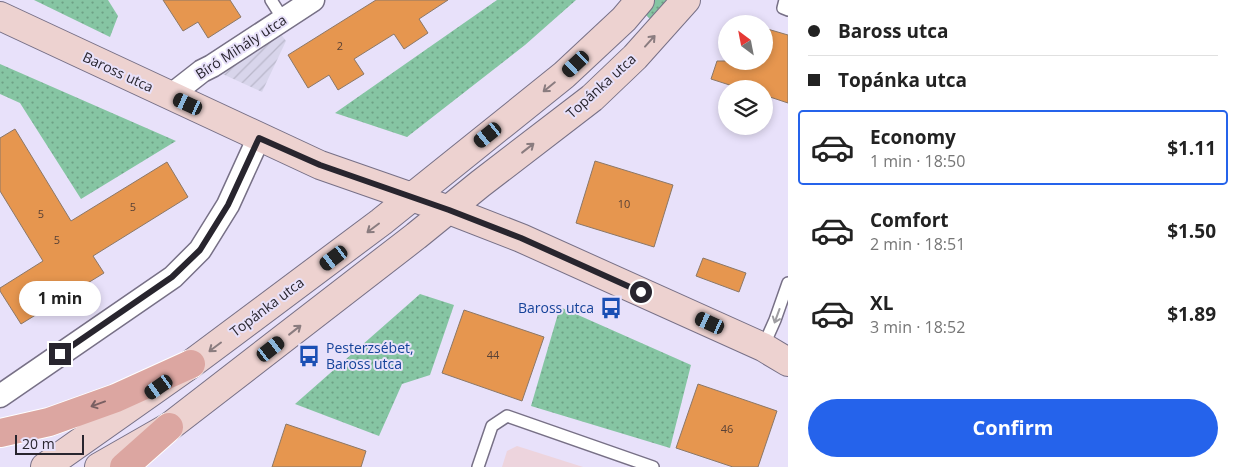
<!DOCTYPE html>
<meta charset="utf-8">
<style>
:root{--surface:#fff;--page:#f2f2f2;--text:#222;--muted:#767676;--line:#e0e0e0;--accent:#2563eb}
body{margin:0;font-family:"Open Sans",sans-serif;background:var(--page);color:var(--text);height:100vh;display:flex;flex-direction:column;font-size:19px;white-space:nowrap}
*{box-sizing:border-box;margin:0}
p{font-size:16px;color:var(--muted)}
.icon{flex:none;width:28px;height:28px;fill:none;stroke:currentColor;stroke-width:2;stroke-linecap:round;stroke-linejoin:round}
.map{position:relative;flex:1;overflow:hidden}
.panel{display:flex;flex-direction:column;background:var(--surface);width:450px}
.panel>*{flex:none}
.guide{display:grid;align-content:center;height:110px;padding:0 20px;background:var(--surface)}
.needle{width:32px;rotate:328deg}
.buttons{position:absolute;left:718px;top:15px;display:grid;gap:10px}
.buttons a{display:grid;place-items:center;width:55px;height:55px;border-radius:50%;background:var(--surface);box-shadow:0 2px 8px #0003;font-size:25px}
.scale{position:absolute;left:15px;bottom:12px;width:69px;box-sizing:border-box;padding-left:5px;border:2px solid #28252e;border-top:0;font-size:14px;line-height:18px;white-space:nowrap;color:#28252e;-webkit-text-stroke:4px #e8e1fa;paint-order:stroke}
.end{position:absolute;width:22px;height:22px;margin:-11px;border:6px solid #28252e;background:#fff;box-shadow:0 0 0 2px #fff}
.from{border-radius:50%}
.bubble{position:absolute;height:35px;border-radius:18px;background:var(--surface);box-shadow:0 2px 8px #0003;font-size:16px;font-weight:700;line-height:35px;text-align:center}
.car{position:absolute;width:15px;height:30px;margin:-15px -8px;border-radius:6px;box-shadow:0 0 4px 1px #0007;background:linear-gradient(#222 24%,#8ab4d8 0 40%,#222 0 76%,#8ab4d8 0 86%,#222 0)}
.guide b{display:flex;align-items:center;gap:18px;height:48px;font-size:19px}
.guide b+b{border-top:1px solid var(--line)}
.guide i{width:12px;height:12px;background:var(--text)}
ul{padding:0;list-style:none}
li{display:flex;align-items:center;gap:15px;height:75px;margin:0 10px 8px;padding:0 10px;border:2px solid transparent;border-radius:5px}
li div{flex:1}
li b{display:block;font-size:19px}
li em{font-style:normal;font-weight:700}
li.active{border-color:var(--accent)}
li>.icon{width:45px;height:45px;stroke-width:1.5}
.action{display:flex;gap:10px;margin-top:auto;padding:10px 20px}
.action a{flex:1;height:58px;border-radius:30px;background:var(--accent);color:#fff;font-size:20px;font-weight:700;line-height:58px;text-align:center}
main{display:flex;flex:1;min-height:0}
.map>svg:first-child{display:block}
.industrial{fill:url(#industrial-furrows)}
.education{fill:#edd4dd}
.green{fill:url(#green-dots)}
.building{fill:#e6964f;stroke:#8b7767}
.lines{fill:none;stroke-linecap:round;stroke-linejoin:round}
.lane-casing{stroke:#777086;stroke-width:14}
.street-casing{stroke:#777086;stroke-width:25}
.secondary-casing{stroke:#777086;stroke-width:30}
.primary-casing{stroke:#fff;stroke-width:30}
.lane{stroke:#fff;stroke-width:11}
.street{stroke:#fff;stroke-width:22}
.secondary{stroke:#edd2d0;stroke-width:28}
.primary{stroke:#dca6a1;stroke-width:28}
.oneway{stroke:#8a7c7f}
.oneway2{stroke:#9e9da1}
.oneway3{stroke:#795f62}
.route{stroke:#28252e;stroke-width:6}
.labels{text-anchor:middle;stroke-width:4;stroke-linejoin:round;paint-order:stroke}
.number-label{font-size:11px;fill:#584136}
.street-label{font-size:14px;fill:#28252e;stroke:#e8e1fa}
.transit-label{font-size:14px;fill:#164399;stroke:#e8e1fa;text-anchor:end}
</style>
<main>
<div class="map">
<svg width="788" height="467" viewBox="0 0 788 467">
<defs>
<pattern id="industrial-furrows" width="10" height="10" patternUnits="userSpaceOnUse" patternTransform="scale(1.25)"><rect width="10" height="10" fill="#d8d5eb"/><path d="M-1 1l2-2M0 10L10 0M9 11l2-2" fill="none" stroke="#b9b7ca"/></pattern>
<pattern id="green-dots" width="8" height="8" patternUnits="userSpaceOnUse" patternTransform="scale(1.25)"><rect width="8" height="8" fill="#86c5a3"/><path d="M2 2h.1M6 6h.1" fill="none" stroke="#6ea085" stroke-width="1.8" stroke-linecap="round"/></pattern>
</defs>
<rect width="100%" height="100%" fill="#e8e1fa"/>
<path class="industrial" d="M277,29l9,12 -24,51 -46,-21z"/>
<path class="education" d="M517,446l66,21h-81l5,-16z"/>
<path class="green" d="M34,0h74l10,16 -8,21z
M497,0h79l-51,45 -118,92 -72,-24z
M655,0h12l-17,19 -6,-6z
M0,64l176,77 -95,58 -61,-96 -20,-9z
M420,294l34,11 -24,70 -28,9 -23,52 -84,-32z
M560,307l131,58 -21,83 -139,-42z"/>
<path class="building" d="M163,0h67l11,17 -33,21 -10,-16 -15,9z
M376,0h72l-29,19 9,14 -24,16 -10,-15 -40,25 10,15 -26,16 -9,-15 -21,13 -20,-33z
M764,28l24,7v68l-24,-8v-6h-22l-31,-10 6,-18h47z
M15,129l56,92 96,-59 21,35 -95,59 11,17 -83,51 -21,-33v-3l43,-27 -43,-70v-53z
M595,161l78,24 -19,62 -78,-24z
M703,258l43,15 -7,19 -43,-16z
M464,310l80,27 -22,64 -80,-28z
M698,384l79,27 -19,56h-25l-57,-19z
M286,424l80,27 -5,16h-89z"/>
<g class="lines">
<g class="lane-casing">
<path id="lane" d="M271,0l12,19
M785,0l-2,8 5,2
M763,347l12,-27 13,-37
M478,467l14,-41 15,-10 146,51"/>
</g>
<g class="street-casing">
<path id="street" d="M170,96l32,-25 10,-5 101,-66
M0,396l173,-119 27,-27 28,-45 31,-68"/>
</g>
<g class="secondary-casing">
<path id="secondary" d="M0,16l320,149 129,45 72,28 242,109 25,15
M45,467l146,-103 190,-142 183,-147 60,-56 16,-19
M99,467l70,-40 247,-191 64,-52 112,-86 43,-41 51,-57"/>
</g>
<g class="primary-casing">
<path id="primary" d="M0,433l49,-11 67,-24 75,-34
M124,467l45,-40"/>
</g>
<use href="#lane" class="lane"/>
<use href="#street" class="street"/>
<use href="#secondary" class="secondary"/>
<use href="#primary" class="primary"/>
</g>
<defs><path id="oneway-shaft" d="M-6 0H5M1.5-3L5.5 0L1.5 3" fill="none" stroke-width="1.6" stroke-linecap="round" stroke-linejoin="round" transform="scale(1.25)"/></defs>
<g class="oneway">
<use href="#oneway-shaft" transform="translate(650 41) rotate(-48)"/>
<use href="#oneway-shaft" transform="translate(549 87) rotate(141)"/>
<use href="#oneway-shaft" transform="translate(528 148) rotate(-38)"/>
<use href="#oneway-shaft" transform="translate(373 228) rotate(143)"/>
<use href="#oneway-shaft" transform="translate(295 330) rotate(-38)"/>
<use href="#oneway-shaft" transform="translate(215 347) rotate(143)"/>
</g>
<use class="oneway2" href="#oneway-shaft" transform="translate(777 316) rotate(110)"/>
<use class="oneway3" href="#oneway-shaft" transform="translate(98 404) rotate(160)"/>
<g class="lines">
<path class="route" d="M60,354l112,-77 28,-27 28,-45 31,-67 61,27 129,45 72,28 120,54"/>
</g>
<defs>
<g id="bus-bare" transform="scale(1.725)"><path d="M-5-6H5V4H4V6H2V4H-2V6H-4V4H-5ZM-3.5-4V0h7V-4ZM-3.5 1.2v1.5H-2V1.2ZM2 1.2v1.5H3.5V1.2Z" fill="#1a4fb4" stroke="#e8e1fa" stroke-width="2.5" paint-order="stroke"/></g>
</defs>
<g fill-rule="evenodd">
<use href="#bus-bare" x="611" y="308"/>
<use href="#bus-bare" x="309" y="356"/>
</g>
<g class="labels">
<g class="number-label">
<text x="340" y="50">2</text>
<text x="624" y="208">10</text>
<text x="133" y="211">5</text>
<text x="41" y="218">5</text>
<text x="57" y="244">5</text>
<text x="493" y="359">44</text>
<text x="727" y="433">46</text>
</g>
<g class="street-label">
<text transform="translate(241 47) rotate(-33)" y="5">Bíró Mihály utca</text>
<text transform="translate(118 72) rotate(25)" y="5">Baross utca</text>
<text transform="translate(601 86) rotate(-42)" y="5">Topánka utca</text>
<text transform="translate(267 307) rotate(-37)" y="5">Topánka utca</text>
</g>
<g class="transit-label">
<text x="594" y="313">Baross utca</text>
<text x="326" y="353" text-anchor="start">Pesterzsébet,<tspan x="326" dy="16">Baross utca</tspan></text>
</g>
</g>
</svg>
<div class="buttons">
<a><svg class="needle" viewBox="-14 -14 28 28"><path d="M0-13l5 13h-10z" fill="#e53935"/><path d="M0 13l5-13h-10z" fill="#767676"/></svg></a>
<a><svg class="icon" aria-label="layers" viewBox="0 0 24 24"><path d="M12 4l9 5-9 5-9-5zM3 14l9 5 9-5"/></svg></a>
</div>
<div class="scale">20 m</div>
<i class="end from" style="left:641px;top:292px"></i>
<i class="end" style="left:60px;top:354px"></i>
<div class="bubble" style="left:19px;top:281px;width:82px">1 min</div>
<i class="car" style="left:576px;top:64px;rotate:227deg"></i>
<i class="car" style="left:188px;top:104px;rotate:295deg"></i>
<i class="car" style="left:488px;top:135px;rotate:231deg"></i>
<i class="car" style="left:334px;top:258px;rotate:233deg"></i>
<i class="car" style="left:710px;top:323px;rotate:295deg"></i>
<i class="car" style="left:271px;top:349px;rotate:52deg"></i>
<i class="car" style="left:159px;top:387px;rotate:235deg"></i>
</div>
<section class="panel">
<div class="guide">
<b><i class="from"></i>Baross utca</b>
<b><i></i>Topánka utca</b>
</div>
<ul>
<li class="active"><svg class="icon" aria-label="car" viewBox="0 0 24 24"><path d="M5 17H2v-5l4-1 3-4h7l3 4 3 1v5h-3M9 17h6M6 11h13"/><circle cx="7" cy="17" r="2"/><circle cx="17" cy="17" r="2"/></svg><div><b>Economy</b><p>1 min · 18:50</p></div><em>$1.11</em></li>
<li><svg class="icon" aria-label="car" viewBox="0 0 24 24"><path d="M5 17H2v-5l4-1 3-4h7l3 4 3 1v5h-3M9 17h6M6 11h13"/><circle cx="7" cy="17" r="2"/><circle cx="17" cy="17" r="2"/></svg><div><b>Comfort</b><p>2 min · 18:51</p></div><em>$1.50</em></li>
<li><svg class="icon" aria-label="car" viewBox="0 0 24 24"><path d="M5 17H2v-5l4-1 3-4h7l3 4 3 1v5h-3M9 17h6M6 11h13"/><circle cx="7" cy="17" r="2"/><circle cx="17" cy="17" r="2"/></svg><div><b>XL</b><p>3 min · 18:52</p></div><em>$1.89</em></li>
</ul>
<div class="action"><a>Confirm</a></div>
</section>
</main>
